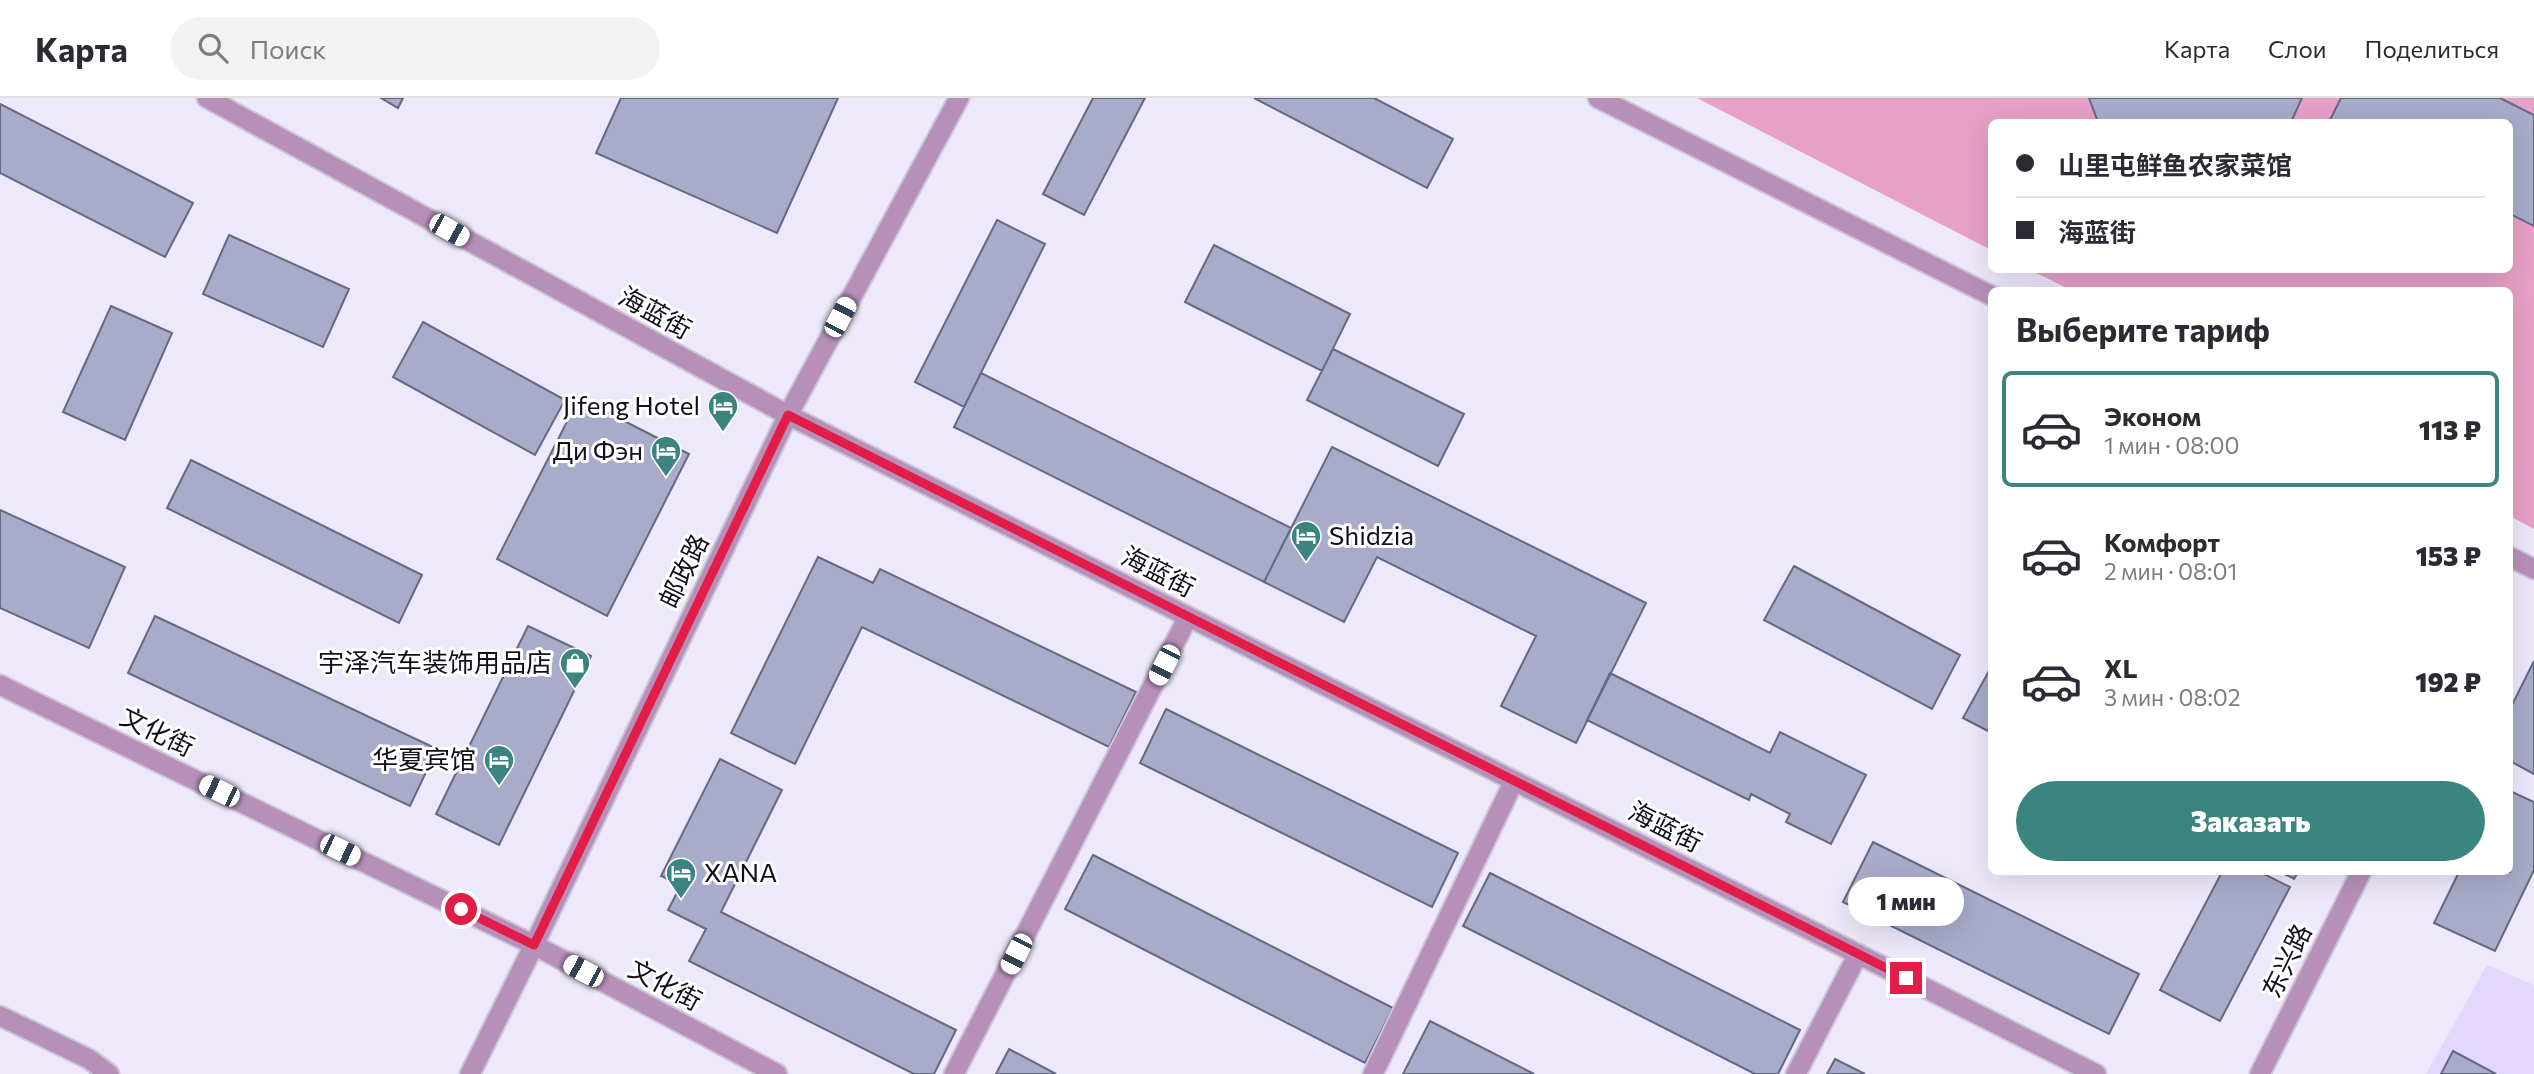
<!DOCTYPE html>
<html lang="ru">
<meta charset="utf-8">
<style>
:root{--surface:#fff;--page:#f2f2f3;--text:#2b2b33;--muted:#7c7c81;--line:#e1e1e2;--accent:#3c8480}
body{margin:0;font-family:Commissioner,"Noto Sans SC",sans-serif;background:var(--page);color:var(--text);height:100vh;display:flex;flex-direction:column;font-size:26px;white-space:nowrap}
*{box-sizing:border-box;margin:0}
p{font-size:23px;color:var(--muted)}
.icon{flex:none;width:38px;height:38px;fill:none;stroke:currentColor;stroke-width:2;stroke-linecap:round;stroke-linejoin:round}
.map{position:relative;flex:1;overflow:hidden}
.side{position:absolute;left:1988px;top:189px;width:525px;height:588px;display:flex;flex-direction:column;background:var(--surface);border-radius:10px;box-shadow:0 7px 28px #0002}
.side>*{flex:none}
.top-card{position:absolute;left:1988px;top:21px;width:525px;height:154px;border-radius:10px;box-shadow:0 7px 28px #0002;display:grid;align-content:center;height:154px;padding:0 28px;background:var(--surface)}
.end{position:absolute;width:32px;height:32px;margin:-16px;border:9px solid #e11d48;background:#fff;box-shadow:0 0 0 4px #fff}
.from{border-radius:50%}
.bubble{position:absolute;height:49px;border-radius:24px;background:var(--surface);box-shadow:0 7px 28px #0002;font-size:23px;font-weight:800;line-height:49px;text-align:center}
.car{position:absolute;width:21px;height:42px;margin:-21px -10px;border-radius:9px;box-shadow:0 0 5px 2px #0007;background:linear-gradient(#fff 24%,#345 0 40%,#fff 0 76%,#345 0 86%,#fff 0)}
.top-card b{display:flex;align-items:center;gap:24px;height:66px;font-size:26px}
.top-card b+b{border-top:2px solid var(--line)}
.top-card i{width:18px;height:18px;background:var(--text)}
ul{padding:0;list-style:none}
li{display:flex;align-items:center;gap:21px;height:116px;margin:0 14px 10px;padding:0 14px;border:4px solid transparent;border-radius:10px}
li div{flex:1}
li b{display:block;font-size:26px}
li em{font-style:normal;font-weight:800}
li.on{border-color:var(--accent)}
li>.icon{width:63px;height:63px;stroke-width:1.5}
h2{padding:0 28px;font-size:32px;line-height:84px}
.primary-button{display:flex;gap:14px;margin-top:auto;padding:14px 28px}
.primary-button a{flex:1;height:80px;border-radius:42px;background:var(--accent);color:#fff;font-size:28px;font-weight:800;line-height:80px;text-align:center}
header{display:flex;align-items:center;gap:42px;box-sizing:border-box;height:98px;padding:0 35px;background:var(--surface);border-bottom:2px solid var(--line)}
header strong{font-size:33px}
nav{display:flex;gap:38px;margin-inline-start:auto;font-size:24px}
.search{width:490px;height:63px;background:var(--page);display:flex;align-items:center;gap:18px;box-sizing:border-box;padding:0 24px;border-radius:38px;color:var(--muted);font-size:26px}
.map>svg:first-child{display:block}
.built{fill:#e4d7fd}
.green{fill:#e7a0c7}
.building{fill:#a8acca;stroke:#646883;stroke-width:2}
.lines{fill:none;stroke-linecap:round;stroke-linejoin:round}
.service-casing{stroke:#cbc5d7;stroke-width:23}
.minor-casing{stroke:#cbc5d7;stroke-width:23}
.service{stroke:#b790ba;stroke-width:19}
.minor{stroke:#b790ba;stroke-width:19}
.route{stroke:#e11d48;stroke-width:9}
.labels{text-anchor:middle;stroke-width:6;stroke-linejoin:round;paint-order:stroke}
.street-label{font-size:26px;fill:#130f19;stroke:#fff}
.poi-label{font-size:26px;fill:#130f19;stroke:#fff;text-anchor:end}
</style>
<header>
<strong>Карта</strong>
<div class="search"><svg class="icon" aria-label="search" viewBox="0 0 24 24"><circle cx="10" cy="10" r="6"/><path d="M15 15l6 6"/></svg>Поиск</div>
<nav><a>Карта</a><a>Слои</a><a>Поделиться</a></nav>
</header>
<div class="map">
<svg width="2534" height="976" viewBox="0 0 2534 976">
<rect width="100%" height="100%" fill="#eee8fb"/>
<path class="built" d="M2487,867l47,20v89h-108z"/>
<path class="green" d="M1697,0h837v431l-24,-13v-226h-439l-41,-20h480v-148h-518l-1,128z"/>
<path class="building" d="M381,0h22l-5,10z
M621,0h217l-61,135 -181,-80z
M1093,0h52l-61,117 -41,-21z
M1254,0h120l79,41 -26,49z
M2089,0h213l-11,24h-193z
M2341,0h159l34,17v111l-24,-12v-92h-181z
M0,6l193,99 -28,54 -165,-84z
M997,122l48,24 -81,163 -49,-25z
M229,137l120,54 -26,58 -120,-53z
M1214,147l136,69 -28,57 -137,-69z
M111,208l61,27 -47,107 -62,-28z
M423,224l142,78 -30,55 -142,-78z
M1333,251l131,65 -26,52 -131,-66z
M981,275l310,155 -27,54 -310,-155z
M579,300l110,56 -82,162 -110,-57z
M1332,349l314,156 -70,140 -75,-37 35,-70 -159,-79 -33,65 -80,-40z
M191,362l231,115 -23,48 -232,-115z
M0,412l125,57 -36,81 -89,-40z
M818,459l55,26 7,-14 256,123 -27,55 -247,-120 -67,137 -64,-31z
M1794,468l166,89 -28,54 -168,-89z
M155,518l282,133 -27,57 -282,-133z
M528,528l63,30 -92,189 -63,-31z
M2534,563v113l-24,-13v-52z
M1990,571l2,1v63l-29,-15z
M1610,575l160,80 10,-21 86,43 -35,69 -45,-22 4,-8 -39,-20 -2,6 -162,-80z
M1166,611l292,144 -26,54 -292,-144z
M720,661l62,31 -61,122 235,118 -22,44h-20l-225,-113 17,-32 -38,-19 13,-25 -20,-9z
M2510,693l24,11v68l-39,81 -61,-28 25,-51h51z
M1873,744l266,132 -30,60 -266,-132z
M1093,757l300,153 -28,55 -300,-154z
M2222,774h38l30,15 -70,134 -60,-31z
M2281,774h17l-4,7z
M1490,775l310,157 -22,44h-23l-292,-148z
M1430,923l104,53h-131z
M1009,951l47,25h-60z
M2453,953l43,23h-55z
M1835,961l30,15h-38z"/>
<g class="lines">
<g class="service-casing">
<path id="service" d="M0,918l89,43 20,15
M954,976l234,-457
M1373,976l141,-293
M1796,976l62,-120"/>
</g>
<g class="minor-casing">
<path id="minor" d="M207,0l581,317 1308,659
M1598,0l394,198
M2510,459l24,12
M0,587l534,260 243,129
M470,976l64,-129 254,-530 171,-317
M2260,976l101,-202"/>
</g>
<use href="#service" class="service"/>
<use href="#minor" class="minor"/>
</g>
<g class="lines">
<path class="route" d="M461,811l73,36 254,-530 1118,563"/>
</g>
<defs>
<g id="hotel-pin" transform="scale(1.575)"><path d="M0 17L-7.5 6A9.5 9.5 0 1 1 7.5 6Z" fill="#3c8480" stroke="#fff"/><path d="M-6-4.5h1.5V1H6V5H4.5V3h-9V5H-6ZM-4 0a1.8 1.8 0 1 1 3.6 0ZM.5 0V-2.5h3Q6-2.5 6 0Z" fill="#fff"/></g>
<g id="shop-pin" transform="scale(1.575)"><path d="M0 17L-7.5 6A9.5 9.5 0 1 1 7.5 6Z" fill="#3c8480" stroke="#fff"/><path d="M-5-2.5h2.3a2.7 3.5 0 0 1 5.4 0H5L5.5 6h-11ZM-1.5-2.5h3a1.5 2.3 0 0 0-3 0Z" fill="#fff"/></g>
</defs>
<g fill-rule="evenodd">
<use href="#hotel-pin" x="723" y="308"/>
<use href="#hotel-pin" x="666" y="353"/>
<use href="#hotel-pin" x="1306" y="438"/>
<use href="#shop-pin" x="575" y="565"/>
<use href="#hotel-pin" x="499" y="662"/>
<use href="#hotel-pin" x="681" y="775"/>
</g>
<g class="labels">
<g class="street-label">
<text transform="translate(655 215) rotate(29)" y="9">海蓝街</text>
<text transform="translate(684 473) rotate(-64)" y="9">邮政路</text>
<text transform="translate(1158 474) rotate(27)" y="9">海蓝街</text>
<text transform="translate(157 634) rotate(26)" y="9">文化街</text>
<text transform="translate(1665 729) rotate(27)" y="9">海蓝街</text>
<text transform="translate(2287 863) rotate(-64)" y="9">东兴路</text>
<text transform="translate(665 887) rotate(28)" y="9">文化街</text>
</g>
<g class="poi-label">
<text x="700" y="317">Jifeng Hotel</text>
<text x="643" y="362">Ди Фэн</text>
<text x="1329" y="447" text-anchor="start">Shidzia</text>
<text x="552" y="574">宇泽汽车装饰用品店</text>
<text x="476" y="671">华夏宾馆</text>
<text x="704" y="784" text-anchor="start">XANA</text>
</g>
</g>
</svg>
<i class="end from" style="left:461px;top:811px"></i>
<i class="end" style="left:1906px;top:880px"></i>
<div class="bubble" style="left:1848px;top:779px;width:116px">1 мин</div>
<i class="car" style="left:449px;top:132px;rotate:119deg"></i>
<i class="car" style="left:840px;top:219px;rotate:28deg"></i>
<i class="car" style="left:1164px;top:567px;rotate:207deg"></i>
<i class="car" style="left:219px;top:693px;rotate:296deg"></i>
<i class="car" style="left:340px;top:752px;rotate:116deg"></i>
<i class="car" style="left:1016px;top:856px;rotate:207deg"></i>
<i class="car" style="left:583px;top:873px;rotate:298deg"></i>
<div class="top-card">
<b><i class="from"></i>山里屯鲜鱼农家菜馆</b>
<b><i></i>海蓝街</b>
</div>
<section class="side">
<h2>Выберите тариф</h2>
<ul>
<li class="on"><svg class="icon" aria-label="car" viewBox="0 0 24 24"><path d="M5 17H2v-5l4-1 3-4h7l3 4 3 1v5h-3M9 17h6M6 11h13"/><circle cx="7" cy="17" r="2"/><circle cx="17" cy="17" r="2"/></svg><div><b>Эконом</b><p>1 мин · 08:00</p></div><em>113 ₽</em></li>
<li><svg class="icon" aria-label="car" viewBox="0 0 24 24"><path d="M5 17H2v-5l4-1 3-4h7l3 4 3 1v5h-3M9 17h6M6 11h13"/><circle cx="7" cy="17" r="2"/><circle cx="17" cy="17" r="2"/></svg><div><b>Комфорт</b><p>2 мин · 08:01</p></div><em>153 ₽</em></li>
<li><svg class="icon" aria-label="car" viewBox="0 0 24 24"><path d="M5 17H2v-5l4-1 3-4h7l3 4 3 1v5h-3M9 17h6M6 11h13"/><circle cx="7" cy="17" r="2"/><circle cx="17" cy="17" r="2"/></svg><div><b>XL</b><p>3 мин · 08:02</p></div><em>192 ₽</em></li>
</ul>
<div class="primary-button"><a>Заказать</a></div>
</section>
</div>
